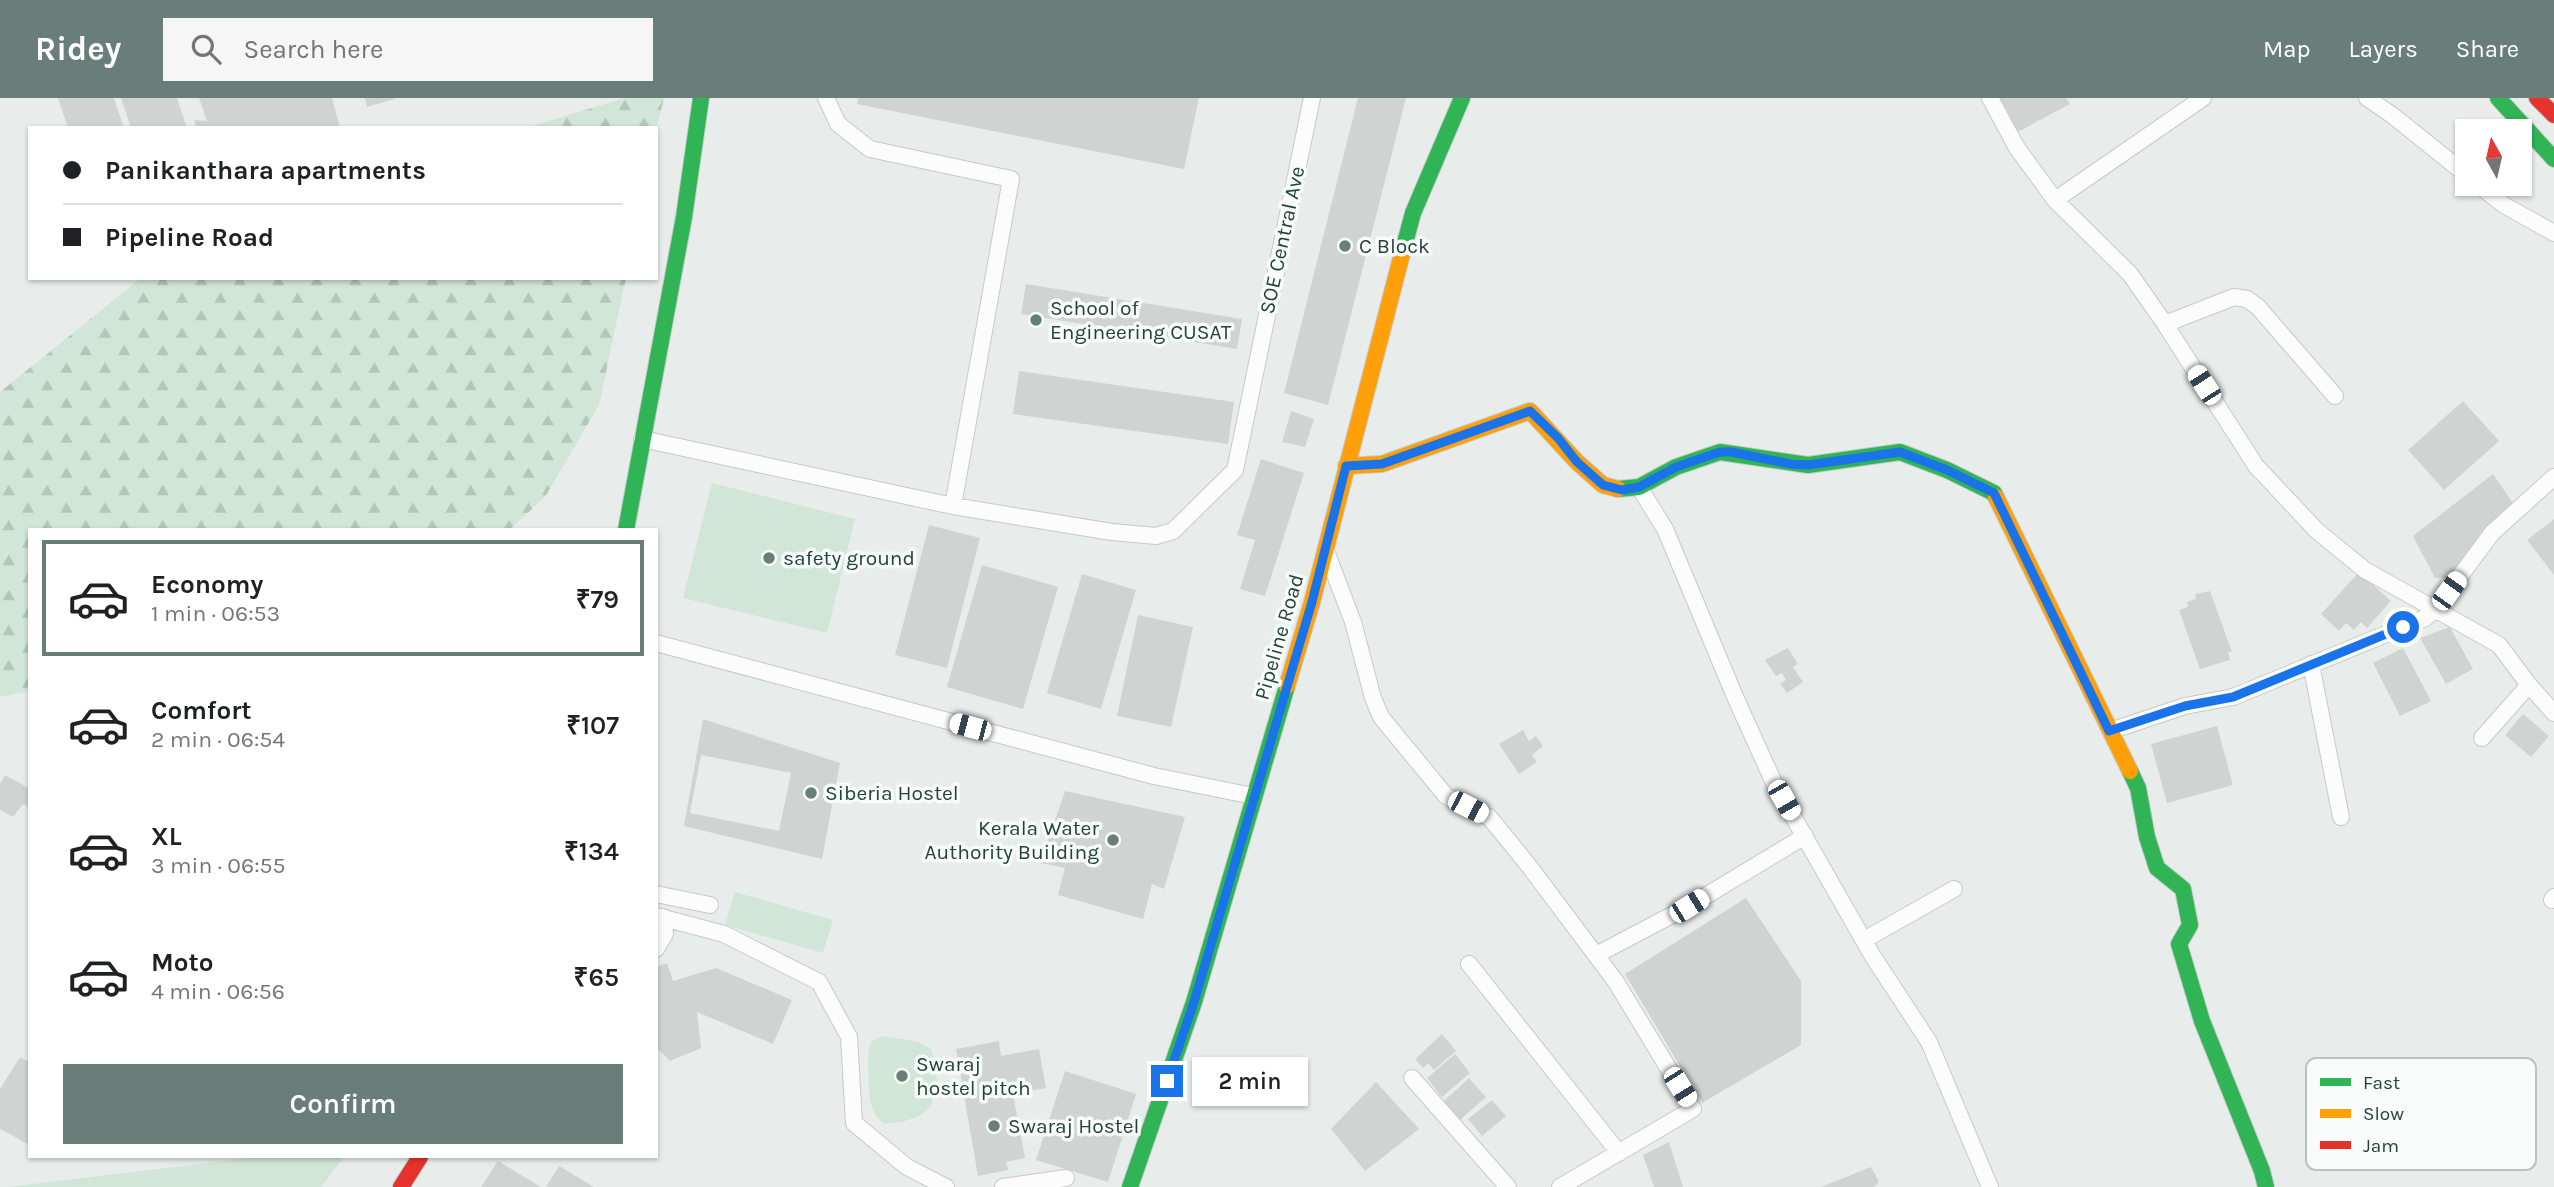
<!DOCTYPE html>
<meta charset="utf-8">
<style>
:root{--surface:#fff;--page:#f6f6f6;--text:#202124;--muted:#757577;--line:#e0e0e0;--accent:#697e78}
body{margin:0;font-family:Karla,sans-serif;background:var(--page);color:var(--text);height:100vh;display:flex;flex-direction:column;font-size:26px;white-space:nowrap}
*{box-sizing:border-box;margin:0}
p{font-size:23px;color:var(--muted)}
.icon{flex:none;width:38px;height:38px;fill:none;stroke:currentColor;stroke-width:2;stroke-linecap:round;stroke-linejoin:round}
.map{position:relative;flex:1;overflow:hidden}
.sheet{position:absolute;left:28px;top:430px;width:630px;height:630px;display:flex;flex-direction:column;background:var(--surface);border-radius:0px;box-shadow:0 2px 5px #0004}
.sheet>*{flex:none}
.banner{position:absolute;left:28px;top:28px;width:630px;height:154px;border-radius:0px;box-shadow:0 2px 5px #0004;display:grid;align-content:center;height:154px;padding:0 35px;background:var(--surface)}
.needle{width:46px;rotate:352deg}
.fabs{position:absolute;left:2455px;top:21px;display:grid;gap:14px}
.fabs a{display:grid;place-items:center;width:77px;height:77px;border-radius:0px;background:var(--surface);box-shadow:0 2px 5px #0004;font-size:35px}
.end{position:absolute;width:32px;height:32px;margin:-16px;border:9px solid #1a73e8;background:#fff;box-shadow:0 0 0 4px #fff}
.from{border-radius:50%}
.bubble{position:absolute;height:49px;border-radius:0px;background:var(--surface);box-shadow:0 2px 5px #0004;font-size:23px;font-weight:600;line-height:49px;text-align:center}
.car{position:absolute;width:21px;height:42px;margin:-21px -10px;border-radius:9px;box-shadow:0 0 5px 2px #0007;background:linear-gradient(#fff 24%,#345 0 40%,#fff 0 76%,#345 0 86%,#fff 0)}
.banner b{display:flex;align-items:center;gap:24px;height:66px;font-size:26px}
.banner b+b{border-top:2px solid var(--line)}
.banner i{width:18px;height:18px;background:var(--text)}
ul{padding:12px 0 0;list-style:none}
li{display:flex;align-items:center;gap:21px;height:116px;margin:0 14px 10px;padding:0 21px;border:4px solid transparent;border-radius:0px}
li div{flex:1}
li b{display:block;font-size:26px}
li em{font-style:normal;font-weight:600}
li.selected{border-color:var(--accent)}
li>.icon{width:63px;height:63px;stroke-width:1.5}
.button{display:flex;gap:14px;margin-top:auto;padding:14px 35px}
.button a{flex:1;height:80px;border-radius:0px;background:var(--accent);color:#fff;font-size:28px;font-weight:600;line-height:80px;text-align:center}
header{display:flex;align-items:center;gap:42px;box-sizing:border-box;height:98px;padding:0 35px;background:var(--accent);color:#fff}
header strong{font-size:33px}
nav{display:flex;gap:38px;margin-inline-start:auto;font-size:24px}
.search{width:490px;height:63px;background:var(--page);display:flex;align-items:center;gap:18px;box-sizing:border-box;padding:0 24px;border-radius:0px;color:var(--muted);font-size:26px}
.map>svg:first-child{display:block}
.forest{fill:url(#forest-firs)}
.park{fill:#d1e6d8}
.building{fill:#cfd4d2;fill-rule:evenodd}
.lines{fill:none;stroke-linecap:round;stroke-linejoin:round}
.street-casing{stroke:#c5cac8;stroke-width:18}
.fast-casing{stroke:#c3cbc8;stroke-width:18}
.slow-casing{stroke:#c3cbc8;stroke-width:18}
.jam-casing{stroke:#c3cbc8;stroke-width:18}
.street{stroke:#fcfcfc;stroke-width:16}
.fast{stroke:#30b455;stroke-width:16}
.slow{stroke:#ff9f0a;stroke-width:16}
.jam{stroke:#e5322d;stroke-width:16}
.route{stroke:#1a73e8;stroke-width:9}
.poi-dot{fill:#697e78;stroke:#f7fbf9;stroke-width:2.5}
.labels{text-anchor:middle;stroke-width:7;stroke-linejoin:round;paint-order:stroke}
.street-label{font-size:21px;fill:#24423a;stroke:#f7fbf9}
.poi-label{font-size:21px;fill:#24423a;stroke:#f7fbf9;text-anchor:start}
.key{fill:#f7fbf9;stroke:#b8c4c0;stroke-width:2}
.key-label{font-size:19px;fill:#24423a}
</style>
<header>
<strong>Ridey</strong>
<div class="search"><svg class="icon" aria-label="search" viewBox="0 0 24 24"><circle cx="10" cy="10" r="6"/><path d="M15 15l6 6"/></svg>Search here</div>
<nav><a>Map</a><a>Layers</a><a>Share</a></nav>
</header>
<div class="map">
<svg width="2554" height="1089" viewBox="0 0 2554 1089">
<defs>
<pattern id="forest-firs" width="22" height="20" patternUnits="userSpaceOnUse" patternTransform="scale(1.75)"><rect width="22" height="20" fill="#d1e6d8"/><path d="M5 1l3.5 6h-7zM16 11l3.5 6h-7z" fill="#b3c6ba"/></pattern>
</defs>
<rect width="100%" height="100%" fill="#e8edeb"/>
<path class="forest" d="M625,0h39l-8,32v-2h-131z
M141,180h485l-27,127 -54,92 -36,33h-479v161l-30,6v-305z"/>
<path class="park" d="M712,385l143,36 -28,114 -144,-35z
M735,794l98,28 -10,33 -98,-28z
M882,938l37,6 13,8 5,32 -6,24 -11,10 -18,6 -18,2c-18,-16 -14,-32 -16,-53 0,-12 -1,-18 3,-29z
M258,1059h86l-23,30h-314z"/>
<path class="building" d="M58,0h56l10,30h-56z
M121,0h56l10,30h-56z
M199,0h133l8,30h-144l-2,-8 13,1z
M365,0h29v1l-27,8z
M858,0h341l-15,71 -327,-65z
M1358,0h48l-78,307 -44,-12z
M1994,0h72l4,6 -56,30z
M1026,186l216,35 -5,30 -216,-35z
M1019,273l215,31 -6,42 -215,-30z
M2463,303l36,40 -55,49 -36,-40z
M1291,313l23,8 -9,28 -23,-5z
M1261,361l43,14 -39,123 -25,-7 15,-49 -18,-5z
M2493,376l20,29 -62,75h-16l-22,-42z
M2554,421v56l-27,-35z
M929,427l51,13 -33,130 -52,-13z
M982,467l76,22 -35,122 -76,-22z
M2359,474l32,29 -24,27 -6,-6 -7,8 -8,-7 -7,8 -18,-17z
M1082,476l54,16 -35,119 -54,-16z
M2210,493l22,61h-4l2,8 -30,9 -21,-59 9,-3 -1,-5 9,-3 -1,-5z
M1138,517l55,12 -22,100 -54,-11z
M2450,529l23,42 -27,15 -26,-46z
M1788,550l10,16 -5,3 10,15 -16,11 -7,-9 6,-4 -4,-7 -6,3 -11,-16z
M2403,550l28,53 -31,15 -27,-53z
M2523,616l26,22 -18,21 -26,-22z
M703,621l137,44 -18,96 -138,-33zM701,657l90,18 -12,58 -89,-18z
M2217,628l16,59 -66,18 -16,-59z
M1523,632l6,11 7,-5 7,10 -11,9 5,7 -18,12 -20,-30z
M5,677l25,14v19l-7,-4 -10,13 -13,-7v-26z
M1065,693l120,26 -21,72 -12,-5 -9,35 -85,-24 7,-27 -25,-5z
M1746,800l55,83v64l-99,58 -77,-129z
M667,865l6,18 43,-13 76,32 -19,44 -76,-32 4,36 -31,13 -14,-14v-80z
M1442,936l14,17 -22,19 -6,-7 -5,5 -8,-9z
M999,943l2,15 38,-7 7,39 -33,6 12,64 -19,4 2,8 -30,6 -22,-127z
M1455,956l15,19 -28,24 -15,-19z
M20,959l10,6v82l-30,-16v-40z
M1065,973l71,23 -28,88 -72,-22z
M1469,980l17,19 -26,23 -17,-18z
M1376,984l43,47 -54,42 -34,-42z
M1492,1002l14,16 -24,20 -14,-17z
M1669,1044l14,45h-29l-11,-32z
M498,1063l43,26h-60z
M559,1068l35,21h-48z
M1871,1069l8,15 -5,5h-53z"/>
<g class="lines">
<g class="street-casing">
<path id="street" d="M826,0l12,26 32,25 141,30 -58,327
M1990,0l27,50 38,52 75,74 35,50 69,-27 13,2 11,8 77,89
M2367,0l25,17 76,61
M2477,86l27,21 50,28
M2055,102l148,-102
M2165,226l91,142 61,65 48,39 134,75 30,40 25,28
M642,341l311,67 159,26 44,4 17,-5 62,-61 77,-372
M1639,389l26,42 71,170 38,84 98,172 57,87 61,145
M1326,453l27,71 20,76 8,19 65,79 44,22 39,48 87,116 77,127 -133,78
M656,545l498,133 99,20
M2311,566l30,153
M2110,633l75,-25 48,-9 192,-79 10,-8 57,-77 62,-56
M2482,640l47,-53
M656,796l54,11
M2552,802l2,-3
M656,818l68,18 95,48 30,55 5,86 53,44 39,20
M1864,842l90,-51
M656,851l9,-15 -2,-17
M1596,857l93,-49 116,-70
M1469,866l150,189
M1412,980l96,109
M1003,1089l63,-9"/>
</g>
<g class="fast-casing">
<path id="fast" d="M2498,0l56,61
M1402,156l11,-41 49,-115
M1618,391l21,-2 37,-20 44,-15 88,13 92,-13 47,18 47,23 2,4
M626,432l58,-313 17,-119
M2130,673l8,17 9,49 10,31 26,21 7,36 -11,19 23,77 60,150 4,16
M1130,1089l64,-185 93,-316"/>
</g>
<g class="slow-casing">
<path id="slow" d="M1346,368l36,-2 148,-53 47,51 26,23 15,4
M1996,399l134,274
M1287,588l25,-84 90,-348"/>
</g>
<g class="jam-casing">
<path id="jam" d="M2537,0l17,17
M401,1089l19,-30"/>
</g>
<use href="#street" class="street"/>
<use href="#fast" class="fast"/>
<use href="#slow" class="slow"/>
<use href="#jam" class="jam"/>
</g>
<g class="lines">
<path class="route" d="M1167,983l27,-79 118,-400 34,-136 36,-2 148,-53 28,27 19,24 26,23 19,5 17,-3 37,-20 44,-15h11l60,12 17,1 92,-13 47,18 47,23 115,238 76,-25 48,-9 170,-70"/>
</g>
<g class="poi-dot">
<circle cx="1345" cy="148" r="7"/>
<circle cx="1036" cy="222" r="7"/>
<circle cx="769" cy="460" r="7"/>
<circle cx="811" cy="695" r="7"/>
<circle cx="1113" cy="742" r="7"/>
<circle cx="902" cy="978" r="7"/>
<circle cx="994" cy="1028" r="7"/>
</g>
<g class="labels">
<g class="street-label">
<text transform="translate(1282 142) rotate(-78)" y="7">SOE Central Ave</text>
<text transform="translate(1279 539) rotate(-74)" y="7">Pipeline Road</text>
</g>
<g class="poi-label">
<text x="1359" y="155">C Block</text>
<text x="1050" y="217">School of<tspan x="1050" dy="24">Engineering CUSAT</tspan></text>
<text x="783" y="467">safety ground</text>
<text x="825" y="702">Siberia Hostel</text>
<text x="1099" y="737" text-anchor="end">Kerala Water<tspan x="1099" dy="24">Authority Building</tspan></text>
<text x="916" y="973">Swaraj<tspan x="916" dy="24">hostel pitch</tspan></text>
<text x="1008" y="1035">Swaraj Hostel</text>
</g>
</g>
<rect x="2306" y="960" width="230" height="112" rx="10" class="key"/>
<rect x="2320" y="980" width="31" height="8" fill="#30b455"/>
<rect x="2320" y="1011" width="31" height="9" fill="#ff9f0a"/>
<rect x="2320" y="1043" width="31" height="8" fill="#e5322d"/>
<g class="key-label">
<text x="2363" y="991">Fast</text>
<text x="2363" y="1022">Slow</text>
<text x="2363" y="1054">Jam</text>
</g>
</svg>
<div class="fabs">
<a><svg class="needle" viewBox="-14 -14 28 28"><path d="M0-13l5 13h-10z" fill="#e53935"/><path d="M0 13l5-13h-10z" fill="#757577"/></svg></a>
</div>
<i class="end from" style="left:2403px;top:529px"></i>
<i class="end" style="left:1167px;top:983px"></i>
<div class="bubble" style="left:1192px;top:959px;width:116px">2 min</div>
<i class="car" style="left:2204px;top:287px;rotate:327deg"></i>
<i class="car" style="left:2449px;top:493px;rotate:36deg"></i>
<i class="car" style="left:970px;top:629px;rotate:285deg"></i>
<i class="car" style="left:1784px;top:702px;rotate:150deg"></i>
<i class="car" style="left:1468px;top:709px;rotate:117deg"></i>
<i class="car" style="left:1689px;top:808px;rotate:58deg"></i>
<i class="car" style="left:1680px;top:989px;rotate:148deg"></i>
<div class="banner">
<b><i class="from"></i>Panikanthara apartments</b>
<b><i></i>Pipeline Road</b>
</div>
<section class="sheet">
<ul>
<li class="selected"><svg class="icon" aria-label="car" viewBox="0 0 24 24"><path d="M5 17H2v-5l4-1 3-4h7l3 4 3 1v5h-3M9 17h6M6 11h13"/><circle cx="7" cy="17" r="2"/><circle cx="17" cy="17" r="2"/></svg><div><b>Economy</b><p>1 min · 06:53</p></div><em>₹79</em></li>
<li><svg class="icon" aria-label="car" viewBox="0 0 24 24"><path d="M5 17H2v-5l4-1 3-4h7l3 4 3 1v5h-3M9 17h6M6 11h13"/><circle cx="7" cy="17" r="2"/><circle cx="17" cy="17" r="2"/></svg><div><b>Comfort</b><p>2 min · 06:54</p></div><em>₹107</em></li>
<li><svg class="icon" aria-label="car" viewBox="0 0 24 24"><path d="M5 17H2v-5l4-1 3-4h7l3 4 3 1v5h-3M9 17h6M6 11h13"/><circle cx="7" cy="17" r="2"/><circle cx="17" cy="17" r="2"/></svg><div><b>XL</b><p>3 min · 06:55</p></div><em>₹134</em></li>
<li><svg class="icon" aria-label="car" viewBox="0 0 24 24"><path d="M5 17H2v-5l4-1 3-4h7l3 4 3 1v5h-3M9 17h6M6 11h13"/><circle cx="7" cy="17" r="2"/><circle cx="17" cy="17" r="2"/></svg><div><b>Moto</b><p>4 min · 06:56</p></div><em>₹65</em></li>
</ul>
<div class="button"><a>Confirm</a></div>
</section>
</div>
